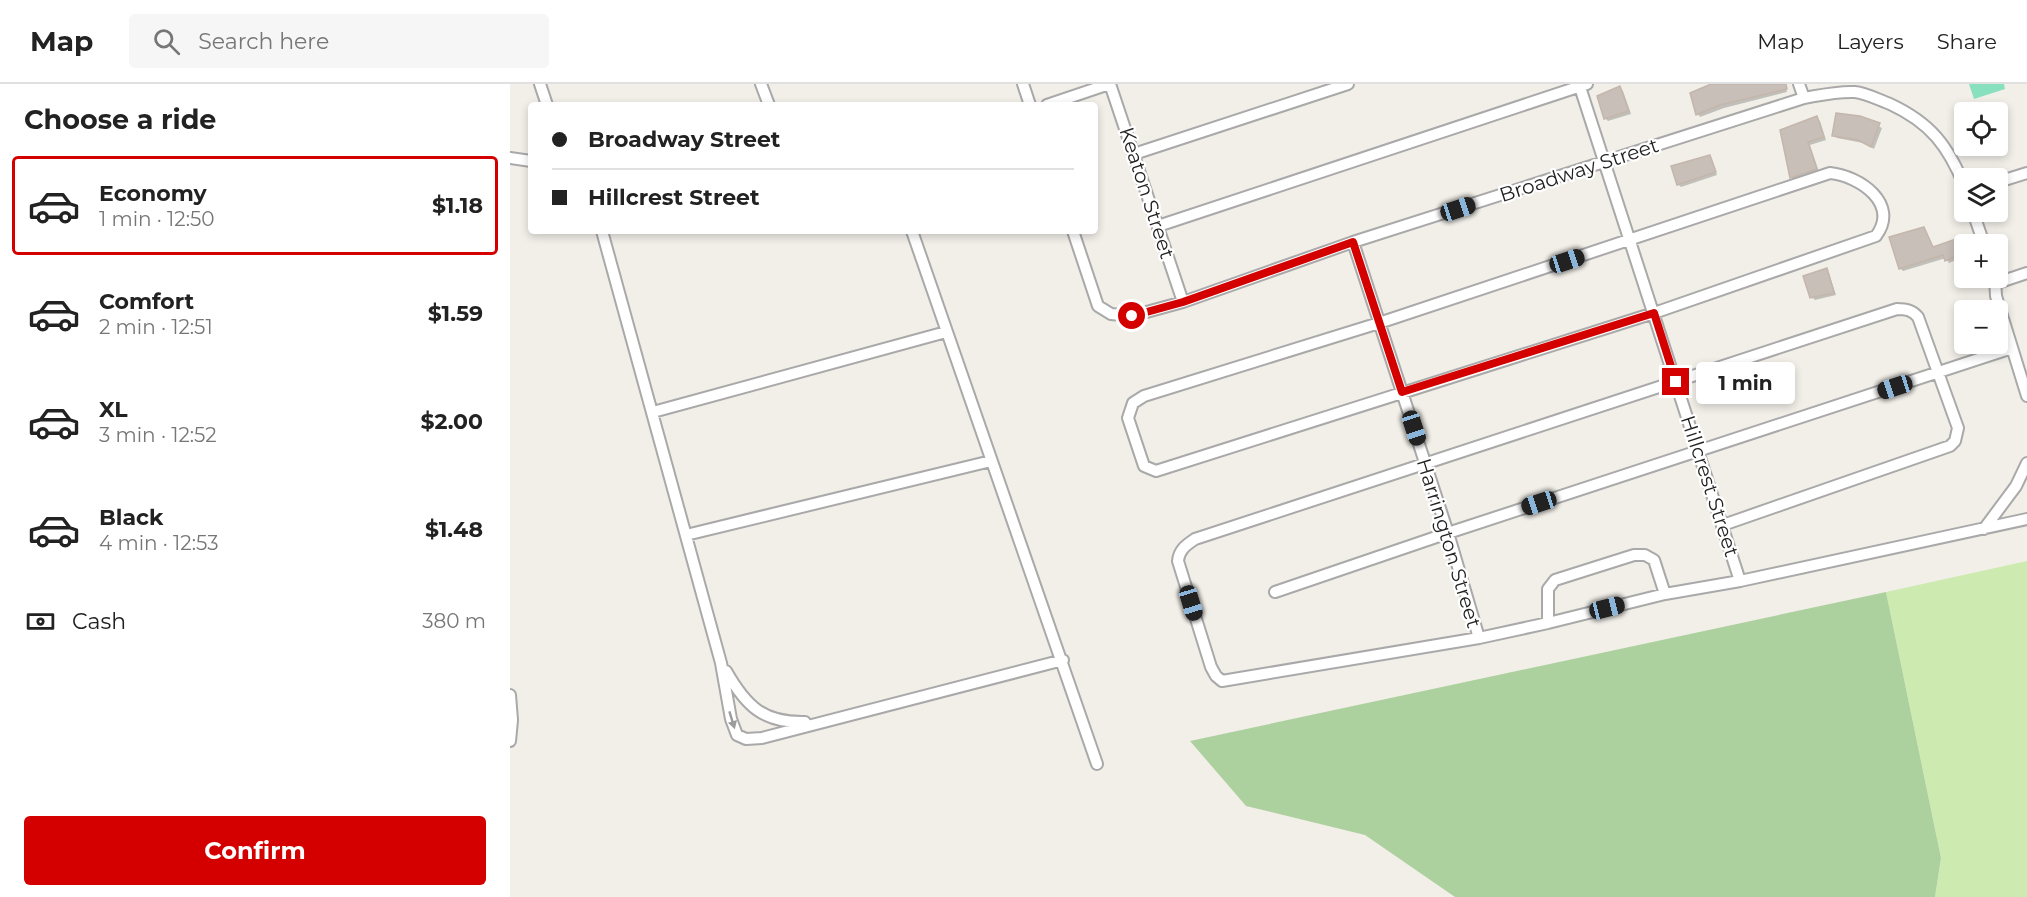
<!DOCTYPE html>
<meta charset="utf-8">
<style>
:root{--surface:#fff;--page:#f6f6f6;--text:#222;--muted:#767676;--line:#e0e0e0;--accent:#d40000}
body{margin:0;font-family:Montserrat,sans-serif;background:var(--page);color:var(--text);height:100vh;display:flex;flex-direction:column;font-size:22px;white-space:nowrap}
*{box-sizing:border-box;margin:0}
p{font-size:20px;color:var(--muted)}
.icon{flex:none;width:33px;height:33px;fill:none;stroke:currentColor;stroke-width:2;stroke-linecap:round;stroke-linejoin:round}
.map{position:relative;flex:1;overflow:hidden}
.drawer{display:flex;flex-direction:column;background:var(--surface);width:510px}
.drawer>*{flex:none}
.banner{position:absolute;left:18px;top:18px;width:570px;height:132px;border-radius:6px;box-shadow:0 3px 9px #0003;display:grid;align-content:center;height:132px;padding:0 24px;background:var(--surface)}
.fabs{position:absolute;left:1444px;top:18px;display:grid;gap:12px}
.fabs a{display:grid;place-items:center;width:54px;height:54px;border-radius:6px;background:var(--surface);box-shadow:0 3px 9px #0003;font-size:30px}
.end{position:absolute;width:27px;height:27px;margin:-14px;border:8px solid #d40000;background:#fff;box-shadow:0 0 0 3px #fff}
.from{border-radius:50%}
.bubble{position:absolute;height:42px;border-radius:6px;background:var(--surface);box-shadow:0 3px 9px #0003;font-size:20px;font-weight:700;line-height:42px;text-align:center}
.car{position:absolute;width:18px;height:36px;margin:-18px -9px;border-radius:8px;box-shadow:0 0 4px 2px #0007;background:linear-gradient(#222 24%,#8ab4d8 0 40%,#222 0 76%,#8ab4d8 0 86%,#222 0)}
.banner b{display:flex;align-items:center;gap:21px;height:57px;font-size:22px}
.banner b+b{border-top:2px solid var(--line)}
.banner i{width:15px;height:15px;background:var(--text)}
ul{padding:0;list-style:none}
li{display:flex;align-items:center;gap:18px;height:99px;margin:0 12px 9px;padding:0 12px;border:3px solid transparent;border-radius:6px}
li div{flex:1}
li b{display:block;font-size:22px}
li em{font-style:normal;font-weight:700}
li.on{border-color:var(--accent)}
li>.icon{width:54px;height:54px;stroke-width:1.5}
h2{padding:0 24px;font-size:27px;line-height:72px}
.pay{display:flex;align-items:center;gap:15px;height:66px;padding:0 24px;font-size:22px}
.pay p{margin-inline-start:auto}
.button{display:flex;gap:12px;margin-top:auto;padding:12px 24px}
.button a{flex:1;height:69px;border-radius:6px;background:var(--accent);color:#fff;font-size:24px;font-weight:700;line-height:69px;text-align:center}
header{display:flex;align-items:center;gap:36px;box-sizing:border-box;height:84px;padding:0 30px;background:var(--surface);border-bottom:2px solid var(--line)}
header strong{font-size:28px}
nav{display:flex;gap:33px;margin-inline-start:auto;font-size:21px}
.search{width:420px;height:54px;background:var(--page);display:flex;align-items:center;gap:15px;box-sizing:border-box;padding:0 21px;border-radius:6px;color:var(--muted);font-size:22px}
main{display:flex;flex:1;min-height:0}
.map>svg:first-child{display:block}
.grass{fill:#cdebb0}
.forest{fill:#add19e}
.pitch{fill:#88e0be}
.shadow{fill:#0003}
.building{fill:#c7bfb8;stroke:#c4b6ab;stroke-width:1.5}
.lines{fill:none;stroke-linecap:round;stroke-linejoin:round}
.minor-casing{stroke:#a9a9a9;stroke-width:14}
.minor{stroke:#fff;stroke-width:10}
.oneway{fill:#9c9c9c}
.route{stroke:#d40000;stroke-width:8}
.labels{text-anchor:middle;stroke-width:4.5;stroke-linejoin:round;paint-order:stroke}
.street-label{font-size:20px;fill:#222;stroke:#fff}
</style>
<header>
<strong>Map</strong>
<div class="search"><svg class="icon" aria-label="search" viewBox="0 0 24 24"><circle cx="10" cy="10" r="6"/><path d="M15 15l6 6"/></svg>Search here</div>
<nav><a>Map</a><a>Layers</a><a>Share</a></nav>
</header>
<main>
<section class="drawer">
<h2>Choose a ride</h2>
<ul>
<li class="on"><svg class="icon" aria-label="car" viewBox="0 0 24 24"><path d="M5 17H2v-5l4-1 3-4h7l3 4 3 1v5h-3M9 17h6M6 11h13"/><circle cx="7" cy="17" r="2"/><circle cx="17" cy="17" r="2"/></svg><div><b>Economy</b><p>1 min · 12:50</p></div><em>$1.18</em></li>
<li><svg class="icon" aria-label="car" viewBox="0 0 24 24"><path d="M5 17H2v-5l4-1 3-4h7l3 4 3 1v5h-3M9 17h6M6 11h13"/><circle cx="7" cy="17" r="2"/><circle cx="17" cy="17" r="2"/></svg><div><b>Comfort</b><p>2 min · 12:51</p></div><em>$1.59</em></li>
<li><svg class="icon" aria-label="car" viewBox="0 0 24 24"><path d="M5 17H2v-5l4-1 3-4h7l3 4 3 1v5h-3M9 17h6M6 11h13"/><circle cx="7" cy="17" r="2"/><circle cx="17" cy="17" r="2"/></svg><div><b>XL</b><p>3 min · 12:52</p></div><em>$2.00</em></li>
<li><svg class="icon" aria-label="car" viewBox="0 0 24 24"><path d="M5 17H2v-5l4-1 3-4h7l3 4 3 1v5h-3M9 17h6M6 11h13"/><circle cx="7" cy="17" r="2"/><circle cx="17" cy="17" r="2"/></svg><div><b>Black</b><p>4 min · 12:53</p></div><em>$1.48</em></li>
</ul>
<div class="pay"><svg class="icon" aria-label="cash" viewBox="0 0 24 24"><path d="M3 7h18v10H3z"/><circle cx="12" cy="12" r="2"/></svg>Cash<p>380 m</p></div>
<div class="button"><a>Confirm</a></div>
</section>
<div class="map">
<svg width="1517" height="813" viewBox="0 0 1517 813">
<rect width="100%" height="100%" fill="#f2efe9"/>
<path class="grass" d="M1517,477v336h-92l6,-39 -55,-266z"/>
<path class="forest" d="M1376,508l55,266 -6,39h-480l-90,-62 -119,-29 -56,-65z"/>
<path class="pitch" d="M1459,0h35l1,5 -31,10z"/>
<path class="shadow" d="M1206,0h69l2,8 -63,16 -24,9 -2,-3z
M1110,4l3,3 8,23 -23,7 -3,-3z
M1350,33l22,11 -8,21 -11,-6 -26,-5 -3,-3z
M1307,34l3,3 6,19 -16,5 9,27 -24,8 -3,-2 -11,-47z
M1199,73l8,18 -36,12 -3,-3z
M1414,145l10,19 24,-8 3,3 4,13 -16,7 -3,-5 -43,13 -3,-3z
M1316,186l3,3 7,22 -21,5 -3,-3z"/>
<path class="building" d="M1201,0h75l1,5 -67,16 -24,10 -6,-22z
M1110,2l9,25 -25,8 -7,-23z
M1326,29l24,3 20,7 -9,24 -13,-7 -26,-4z
M1307,32l7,21 -16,5 9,27 -27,9 -10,-48z
M1200,71l6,17 -39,13 -6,-19z
M1414,143l9,20 26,-9 4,15 -18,8 -2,-6 -44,14 -10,-32z
M1317,184l7,25 -24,5 -7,-22z"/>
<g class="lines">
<g class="minor-casing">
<path id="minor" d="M30,0l7,21
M251,0l8,21
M513,0l7,21
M600,0l73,218
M1069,0l161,497
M1289,0l5,14
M537,21l62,-21
M624,70l214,-70
M0,74l21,3
M1320,89c30,3 70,31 46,63l-222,77 -498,158 -12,-5 -16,-48 5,-15 11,-7 235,-73z
M1488,98l29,-9
M1463,128l11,32
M648,142l429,-142
M92,147l119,432 10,56 6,16 9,4 16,-1 301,-78
M402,147l185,533
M563,147l25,75 13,8 21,2 51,-14 170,-60 451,-144c17,-3 34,-7 51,-6 11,1 24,8 35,12 41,19 58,42 75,83
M843,158l95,291 31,105
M1485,194l1,18 31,100
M1487,199l30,-10
M143,328l293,-80
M1213,441l227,-79 5,-5 3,-13 -40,-111c-6,-7 -12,-8 -21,-8l-702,230c-9,6 -16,11 -17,22l33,106 5,9 6,5 257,-43 69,-15 117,-29 75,-13 287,-62
M1474,445l32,-43 11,-23
M176,451l305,-74
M765,508l173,-59 564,-185
M1038,539v-34l7,-9 79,-25h11l9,5 11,34
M216,587c20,35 37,52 79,51
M0,611l2,25 -2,21"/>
</g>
<use href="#minor" class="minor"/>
</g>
<defs><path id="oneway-solid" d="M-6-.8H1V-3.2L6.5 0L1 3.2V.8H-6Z" transform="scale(1.5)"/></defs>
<use class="oneway" href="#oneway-solid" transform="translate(222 636) rotate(73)"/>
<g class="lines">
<path class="route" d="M622,232l51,-14 170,-60 49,150 252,-79 22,69"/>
</g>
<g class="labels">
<g class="street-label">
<text transform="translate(1069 86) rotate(-18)" y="7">Broadway Street</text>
<text transform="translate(637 109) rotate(72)" y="7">Keaton Street</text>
<text transform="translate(1200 402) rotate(72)" y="7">Hillcrest Street</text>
<text transform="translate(939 459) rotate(73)" y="7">Harrington Street</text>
</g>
</g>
</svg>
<div class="fabs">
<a><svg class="icon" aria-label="locate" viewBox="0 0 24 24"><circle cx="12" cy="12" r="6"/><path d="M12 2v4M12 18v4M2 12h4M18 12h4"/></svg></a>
<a><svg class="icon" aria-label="layers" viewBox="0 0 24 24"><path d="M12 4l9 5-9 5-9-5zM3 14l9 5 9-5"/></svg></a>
<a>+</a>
<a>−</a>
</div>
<i class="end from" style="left:622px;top:232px"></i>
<i class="end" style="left:1166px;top:298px"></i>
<div class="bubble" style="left:1186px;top:278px;width:99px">1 min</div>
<i class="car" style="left:948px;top:125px;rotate:72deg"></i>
<i class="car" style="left:1057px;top:177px;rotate:72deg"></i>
<i class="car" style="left:1385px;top:303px;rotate:252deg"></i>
<i class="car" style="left:904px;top:344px;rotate:162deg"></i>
<i class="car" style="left:1029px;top:419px;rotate:252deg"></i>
<i class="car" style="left:681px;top:519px;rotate:163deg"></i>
<i class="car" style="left:1097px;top:524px;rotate:76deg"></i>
<div class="banner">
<b><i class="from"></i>Broadway Street</b>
<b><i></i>Hillcrest Street</b>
</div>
</div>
</main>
